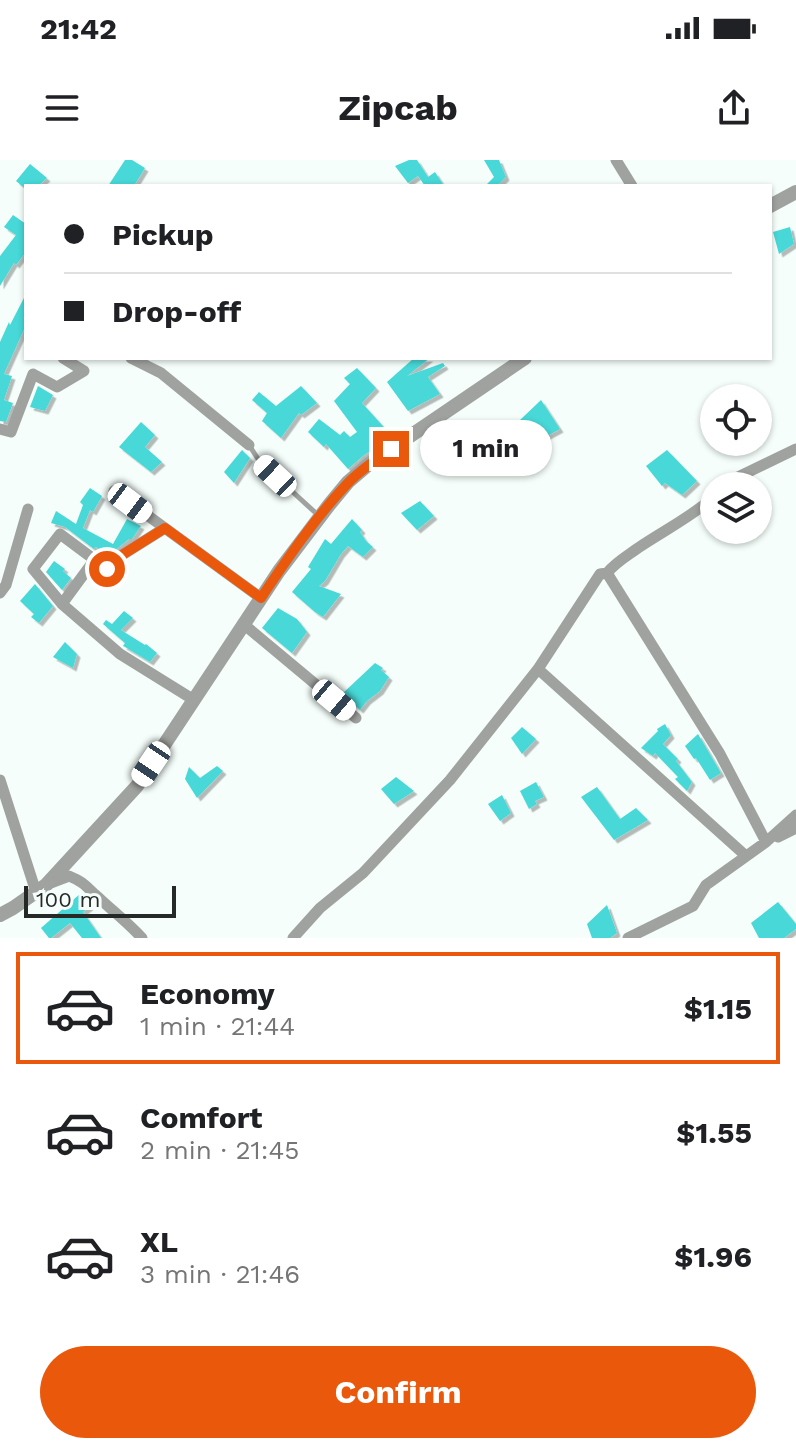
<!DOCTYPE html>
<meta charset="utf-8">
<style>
:root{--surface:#fff;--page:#f2f2f2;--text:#202124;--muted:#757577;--line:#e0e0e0;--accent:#ea580c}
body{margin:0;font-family:"Work Sans",sans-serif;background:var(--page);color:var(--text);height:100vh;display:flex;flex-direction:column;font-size:30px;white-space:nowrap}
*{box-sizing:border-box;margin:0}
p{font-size:26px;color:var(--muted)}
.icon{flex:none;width:44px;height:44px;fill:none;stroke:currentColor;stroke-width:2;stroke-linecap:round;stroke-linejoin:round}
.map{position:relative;height:778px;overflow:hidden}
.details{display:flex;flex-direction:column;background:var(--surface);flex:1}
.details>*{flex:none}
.hud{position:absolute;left:24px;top:24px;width:748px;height:176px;border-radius:0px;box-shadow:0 2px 6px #0004;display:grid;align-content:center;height:176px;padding:0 40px;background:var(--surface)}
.fabs{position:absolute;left:700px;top:224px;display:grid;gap:16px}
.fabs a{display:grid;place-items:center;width:72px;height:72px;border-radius:50%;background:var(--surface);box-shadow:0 2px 6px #0004;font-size:40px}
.scale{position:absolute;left:24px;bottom:20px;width:152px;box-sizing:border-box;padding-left:8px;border:4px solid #252927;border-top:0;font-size:22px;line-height:28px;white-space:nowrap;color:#252927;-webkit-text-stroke:6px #f5fefa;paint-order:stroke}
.end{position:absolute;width:36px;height:36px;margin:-18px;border:10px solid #ea580c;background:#fff;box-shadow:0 0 0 4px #fff}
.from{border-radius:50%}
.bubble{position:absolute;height:56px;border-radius:28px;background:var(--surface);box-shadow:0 2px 6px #0004;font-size:26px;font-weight:700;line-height:56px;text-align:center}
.car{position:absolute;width:24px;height:48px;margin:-24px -12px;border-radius:10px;box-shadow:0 0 6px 2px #0007;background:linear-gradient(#fff 24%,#345 0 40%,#fff 0 76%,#345 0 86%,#fff 0)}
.hud b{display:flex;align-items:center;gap:28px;height:76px;font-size:30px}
.hud b+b{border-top:2px solid var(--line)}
.hud i{width:20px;height:20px;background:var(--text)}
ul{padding:14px 0 0;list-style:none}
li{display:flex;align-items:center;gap:24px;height:112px;margin:0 16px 12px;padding:0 24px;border:4px solid transparent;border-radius:0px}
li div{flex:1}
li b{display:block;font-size:30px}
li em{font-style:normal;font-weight:700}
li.on{border-color:var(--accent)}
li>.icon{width:72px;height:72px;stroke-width:1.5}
.action{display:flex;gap:16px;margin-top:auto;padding:16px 40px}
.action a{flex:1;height:92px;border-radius:48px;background:var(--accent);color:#fff;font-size:32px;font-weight:700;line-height:92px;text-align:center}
.status{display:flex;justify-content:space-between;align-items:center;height:56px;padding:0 40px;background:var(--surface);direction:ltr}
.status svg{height:22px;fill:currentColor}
header{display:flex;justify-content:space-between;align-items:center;height:104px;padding:0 40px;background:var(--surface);font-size:36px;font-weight:700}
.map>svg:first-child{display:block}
.building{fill:#46d8d7;filter:url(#shadow)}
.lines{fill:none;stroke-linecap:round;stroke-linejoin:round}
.service{stroke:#a0a29f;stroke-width:5}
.minor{stroke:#a0a29f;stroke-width:11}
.tertiary{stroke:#a0a29f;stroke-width:14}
.route{stroke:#ea580c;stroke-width:10}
</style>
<div class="status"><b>21:42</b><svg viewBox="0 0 49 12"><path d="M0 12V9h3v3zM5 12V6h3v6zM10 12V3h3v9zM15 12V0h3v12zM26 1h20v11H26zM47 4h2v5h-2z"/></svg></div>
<header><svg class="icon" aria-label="menu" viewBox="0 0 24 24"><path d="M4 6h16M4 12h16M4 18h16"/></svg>Zipcab<svg class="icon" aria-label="share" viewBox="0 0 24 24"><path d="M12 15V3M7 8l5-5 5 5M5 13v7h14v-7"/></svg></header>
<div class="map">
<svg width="796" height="778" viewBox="0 0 796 778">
<defs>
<filter id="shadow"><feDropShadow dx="3.5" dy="3.5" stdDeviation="0" flood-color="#0004"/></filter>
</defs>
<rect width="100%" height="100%" fill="#f5fefa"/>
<path class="building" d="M125,0h7l13,8 -11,18h-26z
M409,0h8l11,17 7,-5 9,14h-19l-7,-10 -10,7 -13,-17z
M484,0h15l7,17 -9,9h-12l9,-9z
M30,4l17,14 -9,8h-16l-6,-5z
M13,55l13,9v28l-10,13 -2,-2 -14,23v-30l16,-21 -12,-8z
M790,67l4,17 -15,10 -6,-22z
M26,134v31l-22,49 8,2 -8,24 9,3 -7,19 -6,-1v-79l9,-20 1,3z
M414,198h16l-23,18 36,-13 2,3 -17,11 12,17 -32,17 -21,-29z
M357,208l19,20 -14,15 30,33 -29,20 -15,13 -22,-25 -2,3 -16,-15 11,-13 21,16 4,-4 6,6 7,-5 -23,-31 16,-17 -6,-6z
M38,226l15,9 -8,16 -15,-4z
M301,226l16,17 -16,12 -2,-2 -18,25 -19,-17 5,-8 -15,-13 7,-8 17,14z
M541,240l19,29 -24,13 -16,-22z
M141,262l14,13 -10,12 17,15 -11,10 -32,-25z
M242,290l8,8 -16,25 -10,-11z
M667,290l30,31 -15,14 -17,-12 -3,3 -16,-20z
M90,328l12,8 -9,16 -3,-2 -7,18 30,16 14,-25 14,7 -9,13h-3l-21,17 -12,-9 -2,2 -29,-22 -14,-4 5,-12 20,13 7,-19 -3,-3z
M420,341l14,15 -17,14 -16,-17z
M352,359l10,11 -2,2 6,9 7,6 -10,10 -15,-11 -7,8 -16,27 -6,5 22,8 -18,23 -8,-5 -23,-20 19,-23 -3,-2 17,-28 6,5z
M54,401l11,8 -2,2 8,7 -9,12 -16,-18z
M35,424l18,22 -14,17 -8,-6 3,-3 -14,-13z
M278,448l19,11 10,13 -15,21 -30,-25z
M124,451l9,7 -12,12 24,15 1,-1 11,9 -7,9 -25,-15 -2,-1 2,-3 -22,-19 3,-4 6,4z
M65,482l12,12 -4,14 -20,-11z
M375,503l8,5 -2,2 8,7 -9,14 -13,10 -7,9 -18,-16z
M665,564l6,11 -8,9 15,15 -2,2 16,21 -5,9 -12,-12 3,-2 -23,-24 -2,3 -12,-8 17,-17 -1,-2z
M522,567l14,12 -14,15 -11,-16z
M698,574l23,39 -11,7 -14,-22 -2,1 -9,-13z
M217,606l6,5 -26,27 -12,-19 4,-12 11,11z
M396,617l18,14 -20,13 -13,-15z
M536,622l8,15 -9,4 2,3 -8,5 -9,-18z
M597,627l23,32 16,-11 12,12 -34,20 -33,-43z
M502,635l9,18 -11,8 -12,-17z
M81,733l12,11 -10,8 18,26h-19l-12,-15 -19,15h-2l-8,-10z
M778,742l18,22v5l-12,9h-25l-8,-15z
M607,745l10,28 -7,5h-18l-5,-14z"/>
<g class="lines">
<path class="service" d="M249,285l11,17 59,54"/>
<path class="minor" d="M616,0l16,26
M131,198l30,15 88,72
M0,269l11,3 22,-58 24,13 27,-16 -21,-13
M727,326l9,-8 60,-29
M114,331l147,107
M95,399l-33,45 -29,-35 27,-35 47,35 15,-14 43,-27
M607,413l113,181 46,88
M0,433l6,-8 22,-76
M62,444l58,50 74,46
M245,463l2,4 109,91
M538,509l208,187
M0,620l36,112
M778,677l18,-9
M48,724l21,-8c17,7 17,11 30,22 15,14 29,25 43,40
M293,778l27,-30 43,-35 87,-93 88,-111 62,-95 7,-1c9,-11 20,-17 31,-25 25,-17 53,-31 76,-51
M628,778l65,-32 13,-21 60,-43 30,-27"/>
<path class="tertiary" d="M770,46l26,-14
M0,755l13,-7 33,-23 91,-99 142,-215 50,-66 19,-23 21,-18 156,-106"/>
</g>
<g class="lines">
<path class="route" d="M107,409l15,-14 43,-27 96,70c26,-39 54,-80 86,-114 13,-14 29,-24 44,-35"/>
</g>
</svg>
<div class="fabs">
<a><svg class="icon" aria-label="locate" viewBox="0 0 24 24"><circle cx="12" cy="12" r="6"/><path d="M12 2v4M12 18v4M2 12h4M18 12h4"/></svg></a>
<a><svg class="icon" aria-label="layers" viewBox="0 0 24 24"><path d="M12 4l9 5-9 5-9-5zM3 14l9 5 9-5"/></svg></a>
</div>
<div class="scale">100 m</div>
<i class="end from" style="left:107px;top:409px"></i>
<i class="end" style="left:391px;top:289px"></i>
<div class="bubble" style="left:420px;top:260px;width:132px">1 min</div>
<i class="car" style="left:275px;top:316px;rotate:313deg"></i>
<i class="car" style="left:130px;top:343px;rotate:127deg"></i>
<i class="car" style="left:334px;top:540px;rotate:130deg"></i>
<i class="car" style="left:151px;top:604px;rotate:214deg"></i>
<div class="hud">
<b><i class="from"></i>Pickup</b>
<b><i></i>Drop-off</b>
</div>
</div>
<section class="details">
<ul>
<li class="on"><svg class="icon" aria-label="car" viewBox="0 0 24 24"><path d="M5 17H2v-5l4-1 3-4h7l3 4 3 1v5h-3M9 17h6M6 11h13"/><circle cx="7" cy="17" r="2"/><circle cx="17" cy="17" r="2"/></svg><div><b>Economy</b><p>1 min · 21:44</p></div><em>$1.15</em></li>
<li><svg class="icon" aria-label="car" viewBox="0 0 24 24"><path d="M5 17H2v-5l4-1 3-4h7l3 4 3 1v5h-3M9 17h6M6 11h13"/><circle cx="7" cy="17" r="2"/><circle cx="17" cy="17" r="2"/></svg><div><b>Comfort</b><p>2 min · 21:45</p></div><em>$1.55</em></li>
<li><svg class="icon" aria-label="car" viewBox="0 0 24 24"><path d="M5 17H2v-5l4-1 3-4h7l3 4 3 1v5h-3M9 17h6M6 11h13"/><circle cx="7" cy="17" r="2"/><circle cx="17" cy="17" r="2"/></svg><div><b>XL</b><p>3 min · 21:46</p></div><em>$1.96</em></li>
</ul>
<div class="action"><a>Confirm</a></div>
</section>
